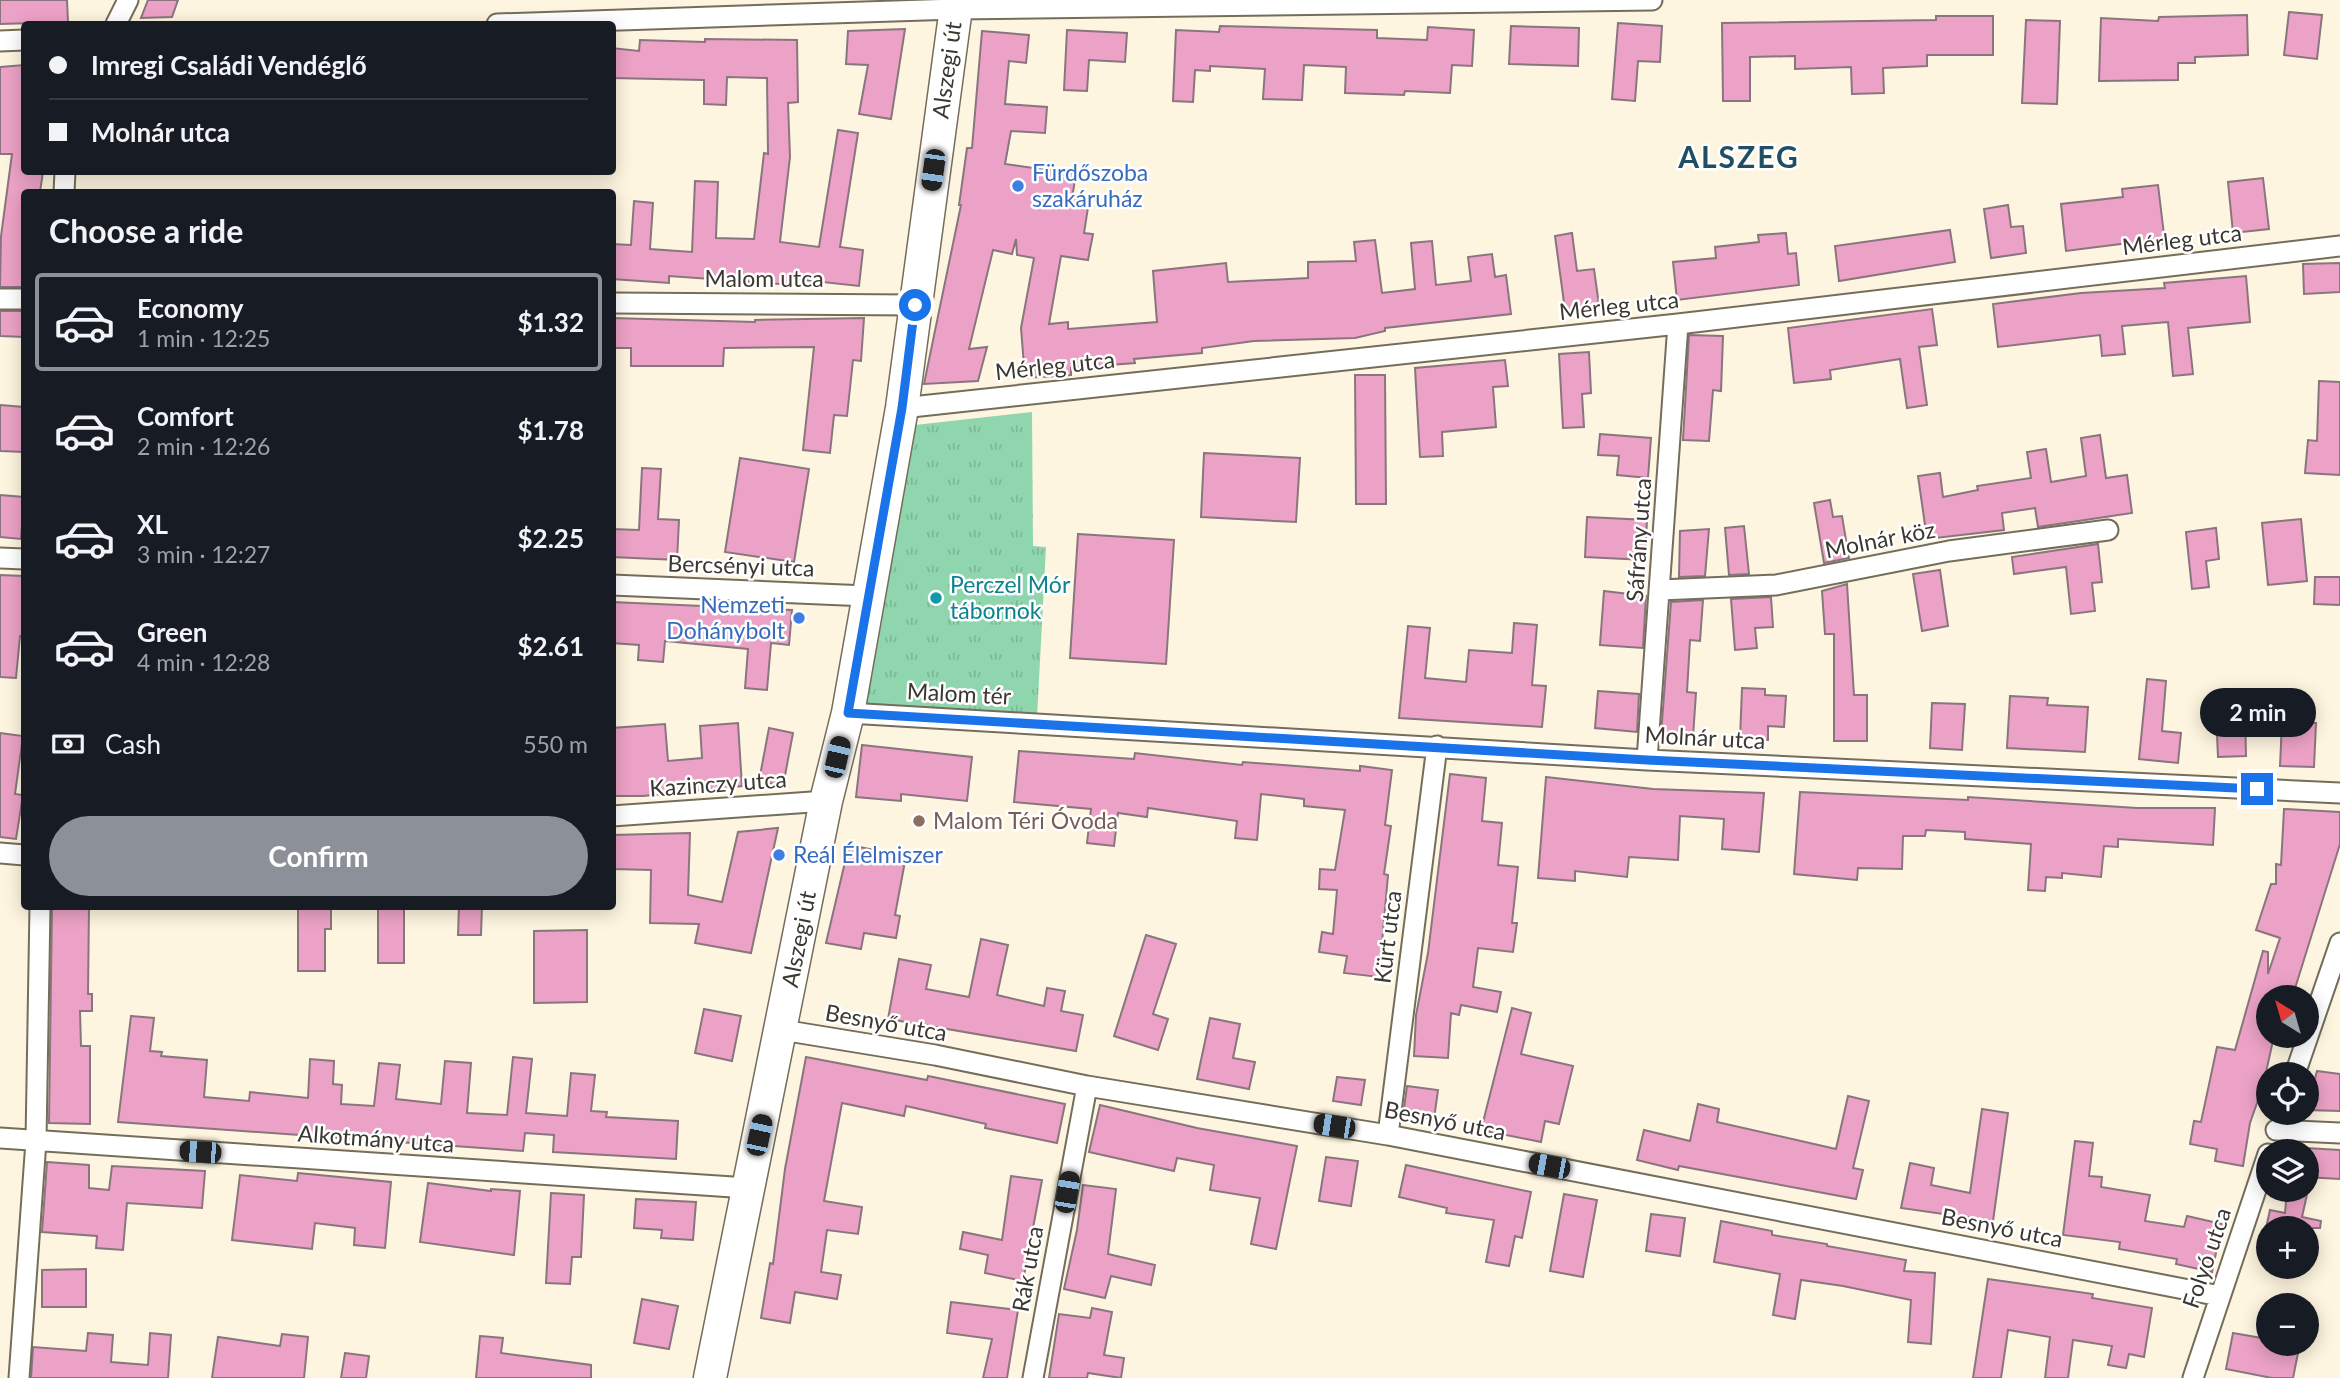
<!DOCTYPE html>
<meta charset="utf-8">
<style>
:root{--surface:#171b24;--page:#20242c;--text:#f1f3f6;--muted:#9ea1a6;--line:#363941;--accent:#8c9099}
body{margin:0;font-family:Lato,sans-serif;background:var(--page);color:var(--text);height:100vh;display:flex;flex-direction:column;font-size:26px;white-space:nowrap}
*{box-sizing:border-box;margin:0}
p{font-size:23px;color:var(--muted)}
.icon{flex:none;width:38px;height:38px;fill:none;stroke:currentColor;stroke-width:2;stroke-linecap:round;stroke-linejoin:round}
.map{position:relative;flex:1;overflow:hidden}
.sheet{position:absolute;left:21px;top:189px;width:595px;height:721px;display:flex;flex-direction:column;background:var(--surface);border-radius:7px;box-shadow:0 4px 18px #0003}
.sheet>*{flex:none}
.guide{position:absolute;left:21px;top:21px;width:595px;height:154px;border-radius:7px;box-shadow:0 4px 18px #0003;display:grid;align-content:center;height:154px;padding:0 28px;background:var(--surface)}
.needle{width:46px;rotate:323deg}
.tools{position:absolute;left:2256px;top:985px;display:grid;gap:14px}
.tools a{display:grid;place-items:center;width:63px;height:63px;border-radius:50%;background:var(--surface);box-shadow:0 4px 18px #0003;font-size:35px}
.end{position:absolute;width:32px;height:32px;margin:-16px;border:9px solid #1a73e8;background:#fff;box-shadow:0 0 0 4px #fff}
.from{border-radius:50%}
.bubble{position:absolute;height:49px;border-radius:24px;background:var(--surface);box-shadow:0 4px 18px #0003;font-size:23px;font-weight:700;line-height:49px;text-align:center}
.car{position:absolute;width:21px;height:42px;margin:-21px -10px;border-radius:9px;box-shadow:0 0 5px 2px #0007;background:linear-gradient(#222 24%,#8ab4d8 0 40%,#222 0 76%,#8ab4d8 0 86%,#222 0)}
.guide b{display:flex;align-items:center;gap:24px;height:66px;font-size:26px}
.guide b+b{border-top:2px solid var(--line)}
.guide i{width:18px;height:18px;background:var(--text)}
ul{padding:0;list-style:none}
li{display:flex;align-items:center;gap:21px;height:98px;margin:0 14px 10px;padding:0 14px;border:4px solid transparent;border-radius:7px}
li div{flex:1}
li b{display:block;font-size:26px}
li em{font-style:normal;font-weight:700}
li.active{border-color:var(--accent)}
li>.icon{width:63px;height:63px;stroke-width:1.5}
h2{padding:0 28px;font-size:32px;line-height:84px}
.pay{display:flex;align-items:center;gap:18px;height:77px;padding:0 28px;font-size:26px}
.pay p{margin-inline-start:auto}
.cta{display:flex;gap:14px;margin-top:auto;padding:14px 28px}
.cta a{flex:1;height:80px;border-radius:42px;background:var(--accent);color:#fff;font-size:28px;font-weight:700;line-height:80px;text-align:center}
.map>svg:first-child{display:block}
.grass{fill:url(#grass-tufts)}
.building{fill:#eca2c6;stroke:#8a757e;stroke-width:2}
.lines{fill:none;stroke-linecap:round;stroke-linejoin:round}
.minor-casing{stroke:#746d5a;stroke-width:23}
.primary-casing{stroke:#746d5a;stroke-width:35}
.minor{stroke:#fff;stroke-width:19}
.primary{stroke:#fff;stroke-width:32}
.route{stroke:#1a73e8;stroke-width:9}
.shop-dot{fill:#3f7fe0;stroke:#fff;stroke-width:2.5}
.culture-dot{fill:#0f9aa8;stroke:#fff;stroke-width:2.5}
.education-dot{fill:#8d6e63;stroke:#fff;stroke-width:2.5}
.labels{text-anchor:middle;stroke-width:5;stroke-linejoin:round;paint-order:stroke}
.street-label{font-size:23px;fill:#3b3830;stroke:#fff}
.shop-label{font-size:23px;fill:#366cbe;stroke:#fff;text-anchor:start}
.culture-label{font-size:23px;fill:#0d838f;stroke:#fff;text-anchor:start}
.education-label{font-size:23px;fill:#785e54;stroke:#fff;text-anchor:start}
.district-label{font-size:30px;font-weight:bold;letter-spacing:2px;fill:#204f62;stroke:#fff}
</style>
<div class="map">
<svg width="2340" height="1378" viewBox="0 0 2340 1378">
<defs>
<pattern id="grass-tufts" width="24" height="20" patternUnits="userSpaceOnUse" patternTransform="scale(1.75)"><rect width="24" height="20" fill="#8fd6ae"/><path d="M3 7l-1-3M5 7V3M7 7l1-3M15 17l-1-3M17 17v-4M19 17l1-3" fill="none" stroke="#7cb896"/></pattern>
</defs>
<rect width="100%" height="100%" fill="#fdf5df"/>
<path class="grass" d="M1032,412l1,134 13,1 -9,170 -175,-10 44,-281z"/>
<path class="building" d="M0,0h67l1,22 -68,2z
M148,0h30l-6,17 -31,1z
M2289,12l33,3 -5,44 -33,-4z
M2247,15l1,40 -53,2v6h-17v17l-79,1 2,-63 57,3 1,-4z
M1936,16h57v39h-66v11l-44,2 1,25 -32,1 -1,-27 -56,2v-13l-45,1v44h-27l-1,-78 214,-3z
M2026,20l34,1 -3,83 -35,-1z
M1618,23l44,3 -2,36 -22,-1 -3,40 -23,-2z
M1220,26l157,4v8l50,2 1,-13 46,3 -2,36 -20,-1 -2,28 -45,-2 -1,4 -59,-2 1,-26 -42,-2 -2,35 -39,-1 2,-30 -55,-3v5l-15,-1 -2,32 -20,-1 3,-71 43,2z
M1511,26l68,2 -1,38 -69,-2z
M905,29l-14,90 -32,-5 9,-49 -22,-1 2,-33z
M1067,30l60,3 -2,29 -36,-2 -2,31 -23,-1z
M982,31l47,4 -3,28 -17,-2 -4,43 42,3 -2,26 -34,-2 -6,33 71,10 -4,24 17,3 -5,32 9,1 -5,26 -27,-4 -12,68 19,-2v7l89,-7 -4,-51 73,-8 2,19 80,-4v-16l48,-1 -2,-19 21,-2 7,53 33,-4 -4,-46 21,-2 4,44 35,-4 -3,-24 24,-3 3,23 11,-2 5,39 -126,14v3l-30,7 -101,3 -52,7v5l-68,6 1,4 -64,5v7l-46,3 -4,-50 13,-70 -17,-3 -1,-16 -4,15 -19,-4 -24,99 18,-2 -9,34 -54,3 37,-179h-2l8,-57h5z
M705,39l92,1 1,62 -10,1 2,54 -10,85 39,5 19,-117 20,3 -18,114 23,3 -4,36 -64,-7 -1,6 -125,-9v7l-57,-4v-35l19,1 3,-44 19,2 -3,46 42,3 3,-71 23,1 -2,56 38,1 10,-86 4,1 -1,-76 -40,-1 -1,28 -22,-1v-24l-92,-2v-30l27,3 1,-11 65,2z
M24,65v107h19l-3,20h-16v95h-24l1,-51 11,-82h-12v-87z
M2263,178l6,51 -36,4 -5,-51z
M2158,185l7,58 -36,4v-4l-63,8 -5,-47 62,-7 -1,-8z
M2008,205l3,22 12,-1 3,27 -35,5 -7,-49z
M1950,230l5,32 -116,19 -4,-35z
M1572,233l5,38 17,-2 5,36 -34,5 -10,-74z
M1786,233l2,21 8,-1 3,32 -122,15 -4,-38 43,-4 -1,-11 44,-5 -1,-7z
M2340,263v29l-36,2 -1,-30z
M2246,276l4,46 -62,6 5,46 -20,2 -5,-54 -46,4 3,28 -23,2 -2,-21 -102,12 -5,-43 88,-11 84,-5 -1,-5z
M1932,309l5,36 -18,2 8,58 -20,3 -7,-49 -70,11 1,9 -37,4 -6,-55z
M0,311h24v26l-24,-1z
M612,318l143,4v-2l109,-2 -3,43 -8,-1 -6,56 -13,-1 -4,38 -27,-3 11,-103 -90,1 -1,18h-92v-18h-19z
M1689,335l34,1 -2,55 -8,-1 -4,51 -26,-1z
M1589,352l2,41 -9,1 2,33 -21,1 -4,-74z
M1505,360l3,26 -15,1 3,40 -54,5 1,24 -23,1 -5,-89z
M1355,375h30l1,129h-30z
M2319,381l21,1v93l-35,-2 3,-33 9,1z
M0,405l24,2v45l-24,-1z
M1600,434l51,4 -3,40 -31,-3 2,-19 -21,-1z
M2100,435l6,43 21,-3 5,38 -94,14 -3,-19 -33,5 2,17 -77,9 -9,-63 22,-3 3,24 35,-7 -1,-4 54,-8 -4,-26 19,-3 5,33 35,-6 -5,-38z
M1204,453l96,5 -4,64 -95,-5z
M740,458l69,11 -15,93 -69,-10z
M642,468l19,1 -3,50 21,1 -2,40 -65,-3v-28l27,1z
M0,495l24,2 -3,42 -21,-2z
M1830,500l3,17 9,-1 7,42 -25,5 -10,-60z
M1587,517l60,3 -2,40 -60,-3z
M2301,519l6,62 -39,4 -6,-62z
M1744,526l5,48 -20,1 -4,-47z
M2216,528l3,31 -13,2 3,26 -17,2 -6,-57z
M1709,529l-4,47 -26,1 1,-46z
M1078,534l96,6 -8,124 -96,-6z
M2098,544l4,38 -10,1 3,28 -24,3 -5,-47 -52,7 -2,-17z
M1940,570l8,56 -26,5 -9,-57z
M0,575l24,1 -2,60h-2l-4,42 -16,-1z
M2315,577h25v28l-26,-1z
M1847,584l7,111h13v46h-33v-107h-9l-3,-43z
M1604,591l42,5 -3,52 -43,-3z
M1771,597l2,30 -18,1 2,20 -22,2 -4,-51z
M1703,600l-3,41 -10,-1 -3,52 9,1 -3,44 -32,-2 10,-133z
M612,602l180,8 -3,35 -18,-2 -4,47 -22,-2 3,-39 -83,-8 -2,21 -25,-2 1,-15 -27,-2z
M1514,623l23,2 -5,60 14,1 -4,41 -143,-9 9,-92 22,2 -5,50 41,4 3,-32 43,3z
M2147,679l19,2 -4,50 19,2 -3,30 -39,-4z
M1742,688l23,1v6l21,1 -2,31 -16,-1v14l-28,-1z
M1598,691l41,3 -2,38 -42,-4z
M2010,696l38,2 -1,7 41,2 -3,45 -78,-4z
M1932,703l33,1 -3,46 -32,-2z
M2216,712h29l1,44 -28,1z
M2282,722l34,1 -2,44 -34,-1z
M738,723l4,63 -99,10h-31v-68l53,-4 3,37 34,-3 -2,-32z
M769,728l24,5 -10,53 -24,-5z
M0,733l23,3 -8,58 8,1 -7,44 -16,-2z
M862,745l110,12 -5,44 -66,-7v7l-45,-4z
M1019,751l115,8 1,-6 107,12 1,-3 117,9v-5l32,4 -7,55 6,1 -7,48 4,1 -9,102 -35,-4 3,-17 -28,-4 3,-20 11,2 4,-44 -18,-1 1,-20 15,1 10,-60 -41,-4v-7l-43,-5 -4,46 -22,-2 2,-17 -89,-13 -1,9 -29,-4 -4,33 -27,-3 4,-34 -77,-7z
M1450,774l36,4 -4,43 20,2 -4,42 20,2 -6,56h5l-4,29 -35,-4 -5,39 28,5 -4,20 -36,-7 -2,10 -8,-2 -3,45 -34,-2 2,-41 12,-62z
M1546,777l107,12 111,4 -5,59 -37,-3 2,-30 -44,-3 -2,44 -49,-3 -2,20 -52,-6v10l-37,-3z
M1800,792l168,8v-3l169,11h78l-2,37 -95,-6v8l-14,-1 -3,31 -39,-4v5l-16,-1 -1,14 -17,-1 3,-46 -66,-5v-7l-39,-2 -1,6h-22l-1,33 -44,-1 -1,12 -63,-6z
M2284,809l56,3v32l-48,154h-24v38h6l-11,50 -13,37 -7,43 -28,-5 2,-12 -27,-5 4,-23 7,1 16,-75 18,3 28,-99 5,1v22l12,-36 -24,-8 15,-46h5v-20l5,1z
M778,828l-27,125 -56,-10 4,-19 -49,-1 1,-53 -39,-1v-34l78,-2 -2,62 34,7 16,-70z
M849,845l57,11 -11,59 5,1 -4,22 -32,-5 -3,16 -35,-6z
M52,906h37l-1,88h4v17h-12l1,35h9v78l-41,-1z
M298,906h33v23h-6v42h-27z
M378,906h26v57h-26z
M459,906h23l-1,29h-23z
M587,930v72l-53,1v-72z
M1146,935l30,9 -23,70 15,5 -10,31 -44,-14z
M981,939l27,6 -11,50 47,11 3,-18 18,3 -4,20 22,4 -7,36 -188,-32 11,-60 32,6 -5,24 43,8z
M1512,1008l19,5 -10,41 52,12 -14,58 -14,-3 -4,21 -60,-12z
M704,1009l37,7 -9,45 -37,-8z
M131,1016l23,2 -4,33 12,1 -1,4 46,4 -3,37 45,4 1,-9 58,6 2,-39 24,2 -1,23 9,1 -1,19 33,2 5,-43 21,2 -4,34 45,5 4,-43 26,2 -4,50 40,2 6,-58 19,2 -6,54 41,3 4,-43 24,2 -4,36 16,1 -1,5 72,4 -2,38 -123,-7 1,-17 -29,-2 -2,18 -405,-29z
M1210,1018l30,6 -7,34 22,4 -6,27 -52,-10z
M806,1057l121,23 1,-4 137,28 -8,39 -72,-15 1,-4 -80,-18 -2,10 -62,-13 -18,98 38,6 -4,27 -31,-4 -6,42 20,3 -4,24 -42,-7 -5,31 -29,-5 9,-55 3,1 12,-95z
M2317,1071l23,3v37l-34,-1z
M1337,1077l28,3 -4,25 -28,-4z
M1407,1086l31,4 -4,29 -31,-4z
M1848,1096l21,5 -16,67 10,2 -7,29 -177,-33 -1,4 -41,-10 7,-30 46,11 8,-37 21,5 -2,13 119,27z
M1100,1105l97,23 100,18 -21,103 -25,-5 9,-46 -50,-8 4,-25 -37,-7 -3,13 -85,-19z
M1982,1109l26,4 -15,108 -92,-13 9,-45 24,5 -3,17 39,8z
M2075,1141l18,2 -4,33 13,1 -1,10 49,8 -5,26 39,6 3,-11 35,8 -10,48 -36,-8 1,-5 -58,-10 1,-7 -57,-7z
M2306,1148l34,2v29l-34,-2z
M1326,1157l32,4 -7,45 -32,-5z
M47,1162l42,3v23l20,2 3,-24 93,5 -3,37 -75,-5 -4,47 -27,-2 1,-12 -55,-4z
M1406,1165l125,27 -9,46 -7,-2 -6,30 -23,-4 8,-42 -48,-7 1,-5 -48,-11z
M298,1173l93,9 -6,66 -31,-3 1,-17 -40,-5 -3,26 -80,-9 8,-65 57,6z
M1011,1176l31,4 -19,101 -38,-8 3,-18 -28,-6 3,-17 39,8z
M428,1183l63,8v-2l29,2 -6,64 -94,-13z
M1083,1185l33,4 -8,65 47,11 -4,20 -40,-9 -6,22 -41,-9 13,-59z
M2287,1190h21l-6,27 19,4 -1,7h-54l4,-18 15,3z
M551,1193l33,2 -3,62h-9l-2,27 -24,-1z
M1564,1194l33,6 -14,77 -33,-6z
M636,1199l60,3 -3,38 -32,-2 1,-8 -28,-2z
M1651,1214l34,4 -5,38 -34,-5z
M1721,1221l51,10v4l55,9v2l79,14 -2,11 31,2 -4,71 -23,-2 3,-42 -68,-14 -42,-6 -6,39 -22,-4 7,-41 -66,-12z
M86,1269v38h-44v-37z
M1988,1279l105,15 -1,4 60,10 -8,49 -15,-3 -3,14 -18,-3 4,-19 -39,-6 -5,38h-23l5,-41 -42,-7 -7,48h-28z
M642,1299l36,7 -9,43 -35,-6z
M951,1302l67,8 -11,68h-24l9,-39 -45,-6z
M1092,1308l20,4 -8,43 20,3 -3,20 -33,-5 -1,5h-38l10,-64 31,4z
M88,1333l25,2 -2,27 37,3 2,-32 21,2 -3,43h-137l2,-31 53,4z
M2233,1333l35,6v5h9l-1,5 22,4 -5,25h-21l-46,-9z
M282,1334l26,3 -4,41h-92l6,-41 62,9z
M480,1336l23,2 -2,15 90,12v13h-115z
M345,1353l24,3 -3,22h-25z"/>
<g class="lines">
<g class="minor-casing">
<path id="minor" d="M116,24l12,-24
M497,24l459,-15 696,-9
M0,41l24,-1
M64,192l1,-20
M0,299h24
M612,303l303,2
M902,408l776,-84 662,-78
M0,558l24,1
M612,585l255,11
M1660,590l116,-5 173,-34 159,-21
M848,713l799,47 693,33
M1647,760l31,-436
M612,816l214,-15
M0,853l24,2
M782,1030l153,25 152,31 301,49 832,161
M2295,1074l45,-131
M2276,1130l64,3
M1388,1135l49,-389
M0,1138l748,50
M19,1378l17,-237 4,-235
M1033,1378l54,-292
M2193,1378l75,-224"/>
</g>
<g class="primary-casing">
<path id="primary" d="M710,1378l116,-577 22,-88 54,-305 55,-408"/>
</g>
<use href="#minor" class="minor"/>
<use href="#primary" class="primary"/>
</g>
<g class="lines">
<path class="route" d="M915,305l-13,103 -54,305 799,47 610,29"/>
</g>
<g class="shop-dot">
<circle cx="1018" cy="186" r="7"/>
<circle cx="799" cy="618" r="7"/>
<circle cx="779" cy="855" r="7"/>
</g>
<circle class="culture-dot" cx="936" cy="598" r="7"/>
<circle class="education-dot" cx="919" cy="821" r="7"/>
<g class="labels">
<g class="street-label">
<text transform="translate(947 70) rotate(-82)" y="8">Alszegi út</text>
<text transform="translate(2182 240) rotate(-7)" y="8">Mérleg utca</text>
<text x="764" y="287">Malom utca</text>
<text transform="translate(1619 306) rotate(-6)" y="8">Mérleg utca</text>
<text transform="translate(1055 366) rotate(-6)" y="8">Mérleg utca</text>
<text transform="translate(1639 540) rotate(-86)" y="8">Sáfrány utca</text>
<text transform="translate(1880 540) rotate(-11)" y="8">Molnár köz</text>
<text transform="translate(741 566) rotate(2)" y="8">Bercsényi utca</text>
<text transform="translate(959 694) rotate(3)" y="8">Malom tér</text>
<text transform="translate(1705 738) rotate(3)" y="8">Molnár utca</text>
<text transform="translate(718 784) rotate(-4)" y="8">Kazinczy utca</text>
<text transform="translate(1388 937) rotate(-83)" y="8">Kürt utca</text>
<text transform="translate(799 939) rotate(-79)" y="8">Alszegi út</text>
<text transform="translate(886 1023) rotate(10)" y="8">Besnyő utca</text>
<text transform="translate(1445 1121) rotate(11)" y="8">Besnyő utca</text>
<text transform="translate(376 1139) rotate(4)" y="8">Alkotmány utca</text>
<text transform="translate(2002 1228) rotate(11)" y="8">Besnyő utca</text>
<text transform="translate(2207 1258) rotate(-71)" y="8">Folyó utca</text>
<text transform="translate(1028 1269) rotate(-80)" y="8">Rák utca</text>
</g>
<g class="shop-label">
<text x="1032" y="181">Fürdőszoba<tspan x="1032" dy="26">szakáruház</tspan></text>
<text x="785" y="613" text-anchor="end">Nemzeti<tspan x="785" dy="26">Dohánybolt</tspan></text>
<text x="793" y="863">Reál Élelmiszer</text>
</g>
<g class="culture-label">
<text x="950" y="593">Perczel Mór<tspan x="950" dy="26">tábornok</tspan></text>
</g>
<g class="education-label">
<text x="933" y="829">Malom Téri Óvoda</text>
</g>
<g class="district-label">
<text x="1739" y="168">ALSZEG</text>
</g>
</g>
</svg>
<div class="tools">
<a><svg class="needle" viewBox="-14 -14 28 28"><path d="M0-13l5 13h-10z" fill="#e53935"/><path d="M0 13l5-13h-10z" fill="#9ea1a6"/></svg></a>
<a><svg class="icon" aria-label="locate" viewBox="0 0 24 24"><circle cx="12" cy="12" r="6"/><path d="M12 2v4M12 18v4M2 12h4M18 12h4"/></svg></a>
<a><svg class="icon" aria-label="layers" viewBox="0 0 24 24"><path d="M12 4l9 5-9 5-9-5zM3 14l9 5 9-5"/></svg></a>
<a>+</a>
<a>−</a>
</div>
<i class="end from" style="left:915px;top:305px"></i>
<i class="end" style="left:2257px;top:789px"></i>
<div class="bubble" style="left:2200px;top:688px;width:116px">2 min</div>
<i class="car" style="left:933px;top:170px;rotate:188deg"></i>
<i class="car" style="left:837px;top:757px;rotate:13deg"></i>
<i class="car" style="left:1334px;top:1126px;rotate:279deg"></i>
<i class="car" style="left:759px;top:1135px;rotate:12deg"></i>
<i class="car" style="left:200px;top:1152px;rotate:274deg"></i>
<i class="car" style="left:1549px;top:1166px;rotate:281deg"></i>
<i class="car" style="left:1067px;top:1192px;rotate:10deg"></i>
<div class="guide">
<b><i class="from"></i>Imregi Családi Vendéglő</b>
<b><i></i>Molnár utca</b>
</div>
<section class="sheet">
<h2>Choose a ride</h2>
<ul>
<li class="active"><svg class="icon" aria-label="car" viewBox="0 0 24 24"><path d="M5 17H2v-5l4-1 3-4h7l3 4 3 1v5h-3M9 17h6M6 11h13"/><circle cx="7" cy="17" r="2"/><circle cx="17" cy="17" r="2"/></svg><div><b>Economy</b><p>1 min · 12:25</p></div><em>$1.32</em></li>
<li><svg class="icon" aria-label="car" viewBox="0 0 24 24"><path d="M5 17H2v-5l4-1 3-4h7l3 4 3 1v5h-3M9 17h6M6 11h13"/><circle cx="7" cy="17" r="2"/><circle cx="17" cy="17" r="2"/></svg><div><b>Comfort</b><p>2 min · 12:26</p></div><em>$1.78</em></li>
<li><svg class="icon" aria-label="car" viewBox="0 0 24 24"><path d="M5 17H2v-5l4-1 3-4h7l3 4 3 1v5h-3M9 17h6M6 11h13"/><circle cx="7" cy="17" r="2"/><circle cx="17" cy="17" r="2"/></svg><div><b>XL</b><p>3 min · 12:27</p></div><em>$2.25</em></li>
<li><svg class="icon" aria-label="car" viewBox="0 0 24 24"><path d="M5 17H2v-5l4-1 3-4h7l3 4 3 1v5h-3M9 17h6M6 11h13"/><circle cx="7" cy="17" r="2"/><circle cx="17" cy="17" r="2"/></svg><div><b>Green</b><p>4 min · 12:28</p></div><em>$2.61</em></li>
</ul>
<div class="pay"><svg class="icon" aria-label="cash" viewBox="0 0 24 24"><path d="M3 7h18v10H3z"/><circle cx="12" cy="12" r="2"/></svg>Cash<p>550 m</p></div>
<div class="cta"><a>Confirm</a></div>
</section>
</div>
